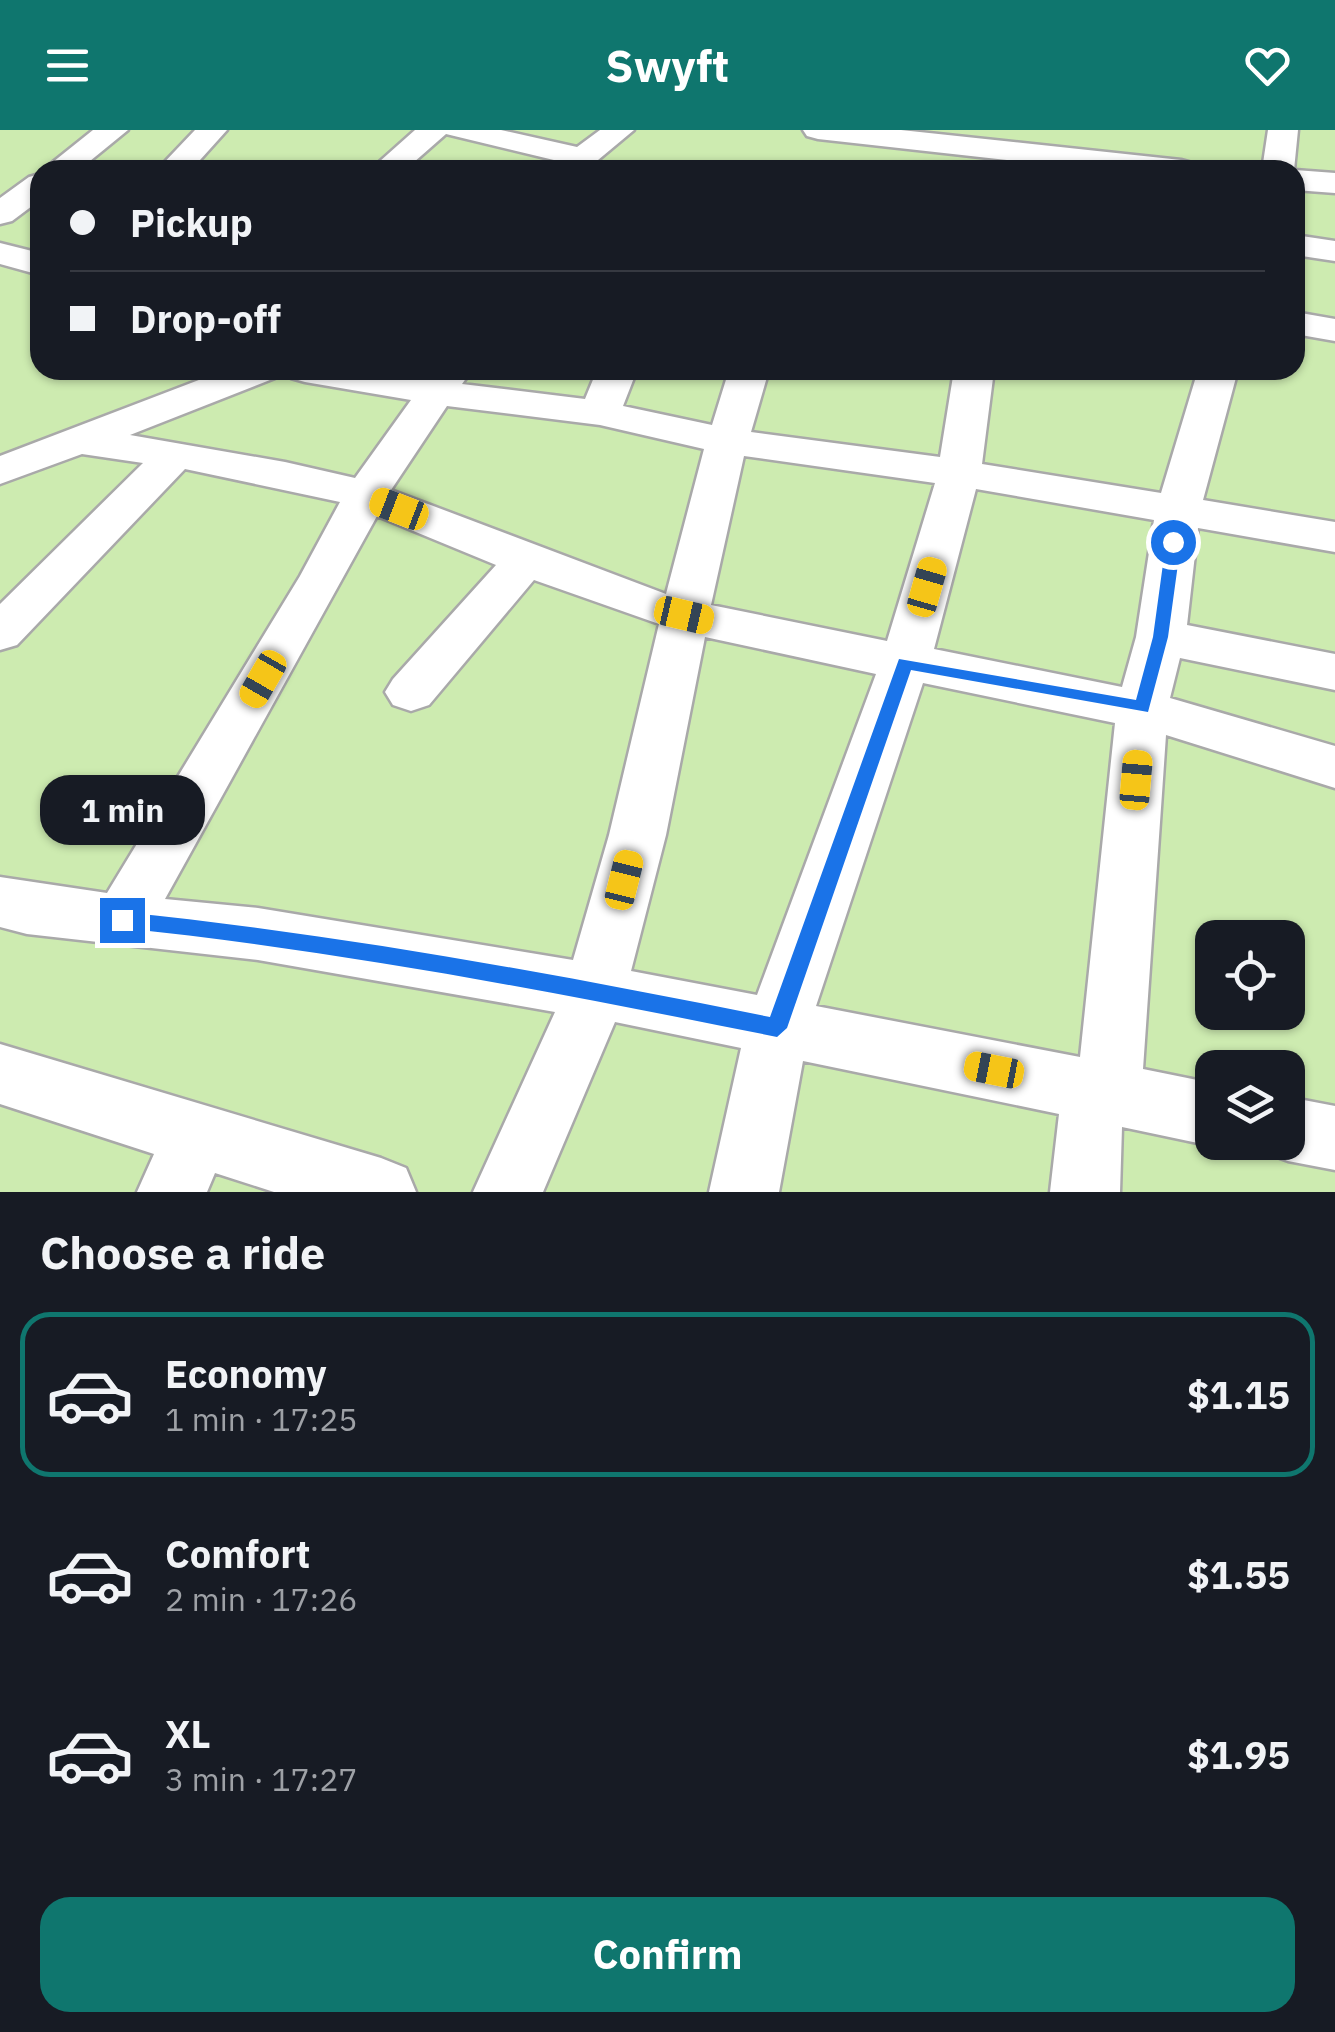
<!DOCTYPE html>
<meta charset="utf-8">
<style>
:root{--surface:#171b24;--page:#20242c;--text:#f1f3f6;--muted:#9ea1a6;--line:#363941;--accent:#0f766e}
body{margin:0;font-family:"IBM Plex Sans",sans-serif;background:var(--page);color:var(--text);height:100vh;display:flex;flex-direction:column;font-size:38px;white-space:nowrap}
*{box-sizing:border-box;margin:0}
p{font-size:32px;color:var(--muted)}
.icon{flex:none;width:55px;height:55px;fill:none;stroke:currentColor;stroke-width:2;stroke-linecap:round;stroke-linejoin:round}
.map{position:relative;height:1062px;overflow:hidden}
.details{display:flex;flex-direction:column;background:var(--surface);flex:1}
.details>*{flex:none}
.banner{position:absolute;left:30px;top:30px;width:1275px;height:220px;border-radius:30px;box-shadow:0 2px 8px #0004;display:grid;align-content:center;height:220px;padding:0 40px;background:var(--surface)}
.controls{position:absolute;left:1195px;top:790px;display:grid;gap:20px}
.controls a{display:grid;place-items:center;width:110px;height:110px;border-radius:20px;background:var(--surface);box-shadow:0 2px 8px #0004;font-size:50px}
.end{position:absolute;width:45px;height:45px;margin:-22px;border:12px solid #1a73e8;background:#fff;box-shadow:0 0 0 5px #fff}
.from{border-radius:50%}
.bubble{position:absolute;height:70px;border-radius:30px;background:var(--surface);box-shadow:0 2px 8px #0004;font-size:32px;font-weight:800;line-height:70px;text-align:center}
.car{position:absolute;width:30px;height:60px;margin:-30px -15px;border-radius:12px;box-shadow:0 0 8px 2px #0007;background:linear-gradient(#f5c518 24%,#345 0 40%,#f5c518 0 76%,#345 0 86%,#f5c518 0)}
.banner b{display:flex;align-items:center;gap:35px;height:95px;font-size:38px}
.banner b+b{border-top:2px solid var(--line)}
.banner i{width:25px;height:25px;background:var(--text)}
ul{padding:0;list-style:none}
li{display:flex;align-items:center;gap:30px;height:165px;margin:0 20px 15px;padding:0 20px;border:5px solid transparent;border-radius:30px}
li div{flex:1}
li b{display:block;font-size:38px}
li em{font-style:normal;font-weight:800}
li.on{border-color:var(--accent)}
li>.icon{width:90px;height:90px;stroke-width:1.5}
h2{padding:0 40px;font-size:45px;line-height:120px}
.button{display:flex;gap:20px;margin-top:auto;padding:20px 40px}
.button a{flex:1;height:115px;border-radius:30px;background:var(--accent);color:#fff;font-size:40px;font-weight:800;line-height:115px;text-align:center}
header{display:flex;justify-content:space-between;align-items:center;height:130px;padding:0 40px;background:var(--accent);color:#fff;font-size:45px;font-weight:800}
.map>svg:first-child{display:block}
.grass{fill:#cdebb0;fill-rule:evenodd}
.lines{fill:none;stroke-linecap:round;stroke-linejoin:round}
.minor-casing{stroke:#a9a9a9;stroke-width:5}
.minor{fill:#fff;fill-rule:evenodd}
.route{fill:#1a73e8}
</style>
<header><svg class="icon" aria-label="menu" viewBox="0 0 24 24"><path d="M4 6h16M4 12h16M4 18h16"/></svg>Swyft<svg class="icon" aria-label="heart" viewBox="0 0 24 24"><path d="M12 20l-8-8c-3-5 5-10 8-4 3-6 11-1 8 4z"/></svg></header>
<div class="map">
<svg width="1335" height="1062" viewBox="0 0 1335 1062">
<rect width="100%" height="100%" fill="#f2efe9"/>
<path class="grass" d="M0,0h1335v1062h-1335zM40,40h1255v200h-1255zM1212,808h76v74h-76zM1212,938h76v74h-76z"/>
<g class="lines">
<g class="minor-casing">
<path id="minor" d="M93,0h35l-49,40h-36z
M195,0h32l-36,40h-34z
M415,0h86l76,17 23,-17h34l-48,40h-36l8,-9 -112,-27 -41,36h-35z
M803,0h98l280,30 11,3 5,7h-101l-278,-31 -11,-3z
M1268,0h30l-4,40h-32z
M1295,40l40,3v20l-40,-3z
M40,44v26l-28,21 -12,3v-26l29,-21z
M1295,105l40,6v20l-40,-6z
M0,113l40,10v22l-40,-11z
M1295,182l40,7v22l-40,-7z
M225,240h56l-6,8 -145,57 155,27 70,16 56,-78 -106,-18 -14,-4 -6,-8h88l53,9 6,-9h40l-10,14 123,15 12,-29h40l-14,36 89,19 17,-55h40l-18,62 189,25 14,-87h40l-12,94 179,29 37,-123h40l-35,130 132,22v30l-137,-24 -11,97 148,29v36l-155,-32 -10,40 165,48v42l-169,-53 -23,334 69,14v59h8l-8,4 -90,-19 -2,65h-70l9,-78 -256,-53 -24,131h-70l32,-144 -126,-26 -72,170h-70l82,-180 -297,-52 -231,-26 -27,-7v-50l107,16 193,-317 40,-74 -155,-33 -168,176 -17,5v-46l143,-141 -61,-9 -82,30v-28zM447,276l153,19 104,24 -38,145 -275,-104zM744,326l191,27 -48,158 -176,-36zM976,359l178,31 -18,117 -14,50 -188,-38zM377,386l119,49 -103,114 -8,13 8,13 18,6 18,-6 105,-125 125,44 -50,211 -36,125 -315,-52 -93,-9zM705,507l171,37 -119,321 -126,-24 35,-136zM923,553l192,40 -35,334 -264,-51z
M0,914l381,114 25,10 10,24h-142l-59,-19 -8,19h-70l17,-38 -154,-50z
M1288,967l47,9v64l-47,-9 -24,-9 -4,-10h28z"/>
</g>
<use href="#minor" class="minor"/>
</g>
<path class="route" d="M1173,407l8,5 -13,95 -20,75 -237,-42 -124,358 -10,9c-217,-44 -435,-86 -655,-109l-9,-8 9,-8c218,22 434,62 648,105l129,-358 237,41 17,-63 13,-95z"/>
</svg>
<div class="controls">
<a><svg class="icon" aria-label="locate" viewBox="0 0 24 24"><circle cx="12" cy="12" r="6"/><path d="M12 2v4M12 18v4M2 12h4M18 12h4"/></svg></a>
<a><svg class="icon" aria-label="layers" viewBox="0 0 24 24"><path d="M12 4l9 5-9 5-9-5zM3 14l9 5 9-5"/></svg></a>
</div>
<i class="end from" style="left:1173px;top:412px"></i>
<i class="end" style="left:122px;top:790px"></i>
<div class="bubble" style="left:40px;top:645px;width:165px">1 min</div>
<i class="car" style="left:399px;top:379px;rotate:291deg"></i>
<i class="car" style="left:927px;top:457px;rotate:16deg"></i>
<i class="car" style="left:684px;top:485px;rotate:103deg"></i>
<i class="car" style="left:263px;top:549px;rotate:210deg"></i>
<i class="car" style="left:1136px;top:650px;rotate:5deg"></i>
<i class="car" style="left:624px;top:750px;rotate:14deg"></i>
<i class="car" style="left:994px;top:940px;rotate:281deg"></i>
<div class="banner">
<b><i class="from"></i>Pickup</b>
<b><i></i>Drop-off</b>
</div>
</div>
<section class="details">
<h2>Choose a ride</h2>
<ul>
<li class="on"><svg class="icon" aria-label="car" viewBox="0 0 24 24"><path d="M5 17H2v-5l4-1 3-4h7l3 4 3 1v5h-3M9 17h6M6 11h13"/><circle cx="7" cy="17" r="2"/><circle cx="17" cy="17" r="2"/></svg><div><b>Economy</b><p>1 min · 17:25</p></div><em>$1.15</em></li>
<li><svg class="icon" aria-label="car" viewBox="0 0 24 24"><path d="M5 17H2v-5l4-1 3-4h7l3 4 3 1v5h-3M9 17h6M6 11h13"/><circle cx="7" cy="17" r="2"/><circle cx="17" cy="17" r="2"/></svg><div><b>Comfort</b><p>2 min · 17:26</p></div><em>$1.55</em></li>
<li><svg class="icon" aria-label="car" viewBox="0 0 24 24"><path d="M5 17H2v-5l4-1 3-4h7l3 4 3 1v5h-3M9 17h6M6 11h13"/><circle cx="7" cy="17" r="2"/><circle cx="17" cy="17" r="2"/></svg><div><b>XL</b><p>3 min · 17:27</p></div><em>$1.95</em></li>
</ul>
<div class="button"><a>Confirm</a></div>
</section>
